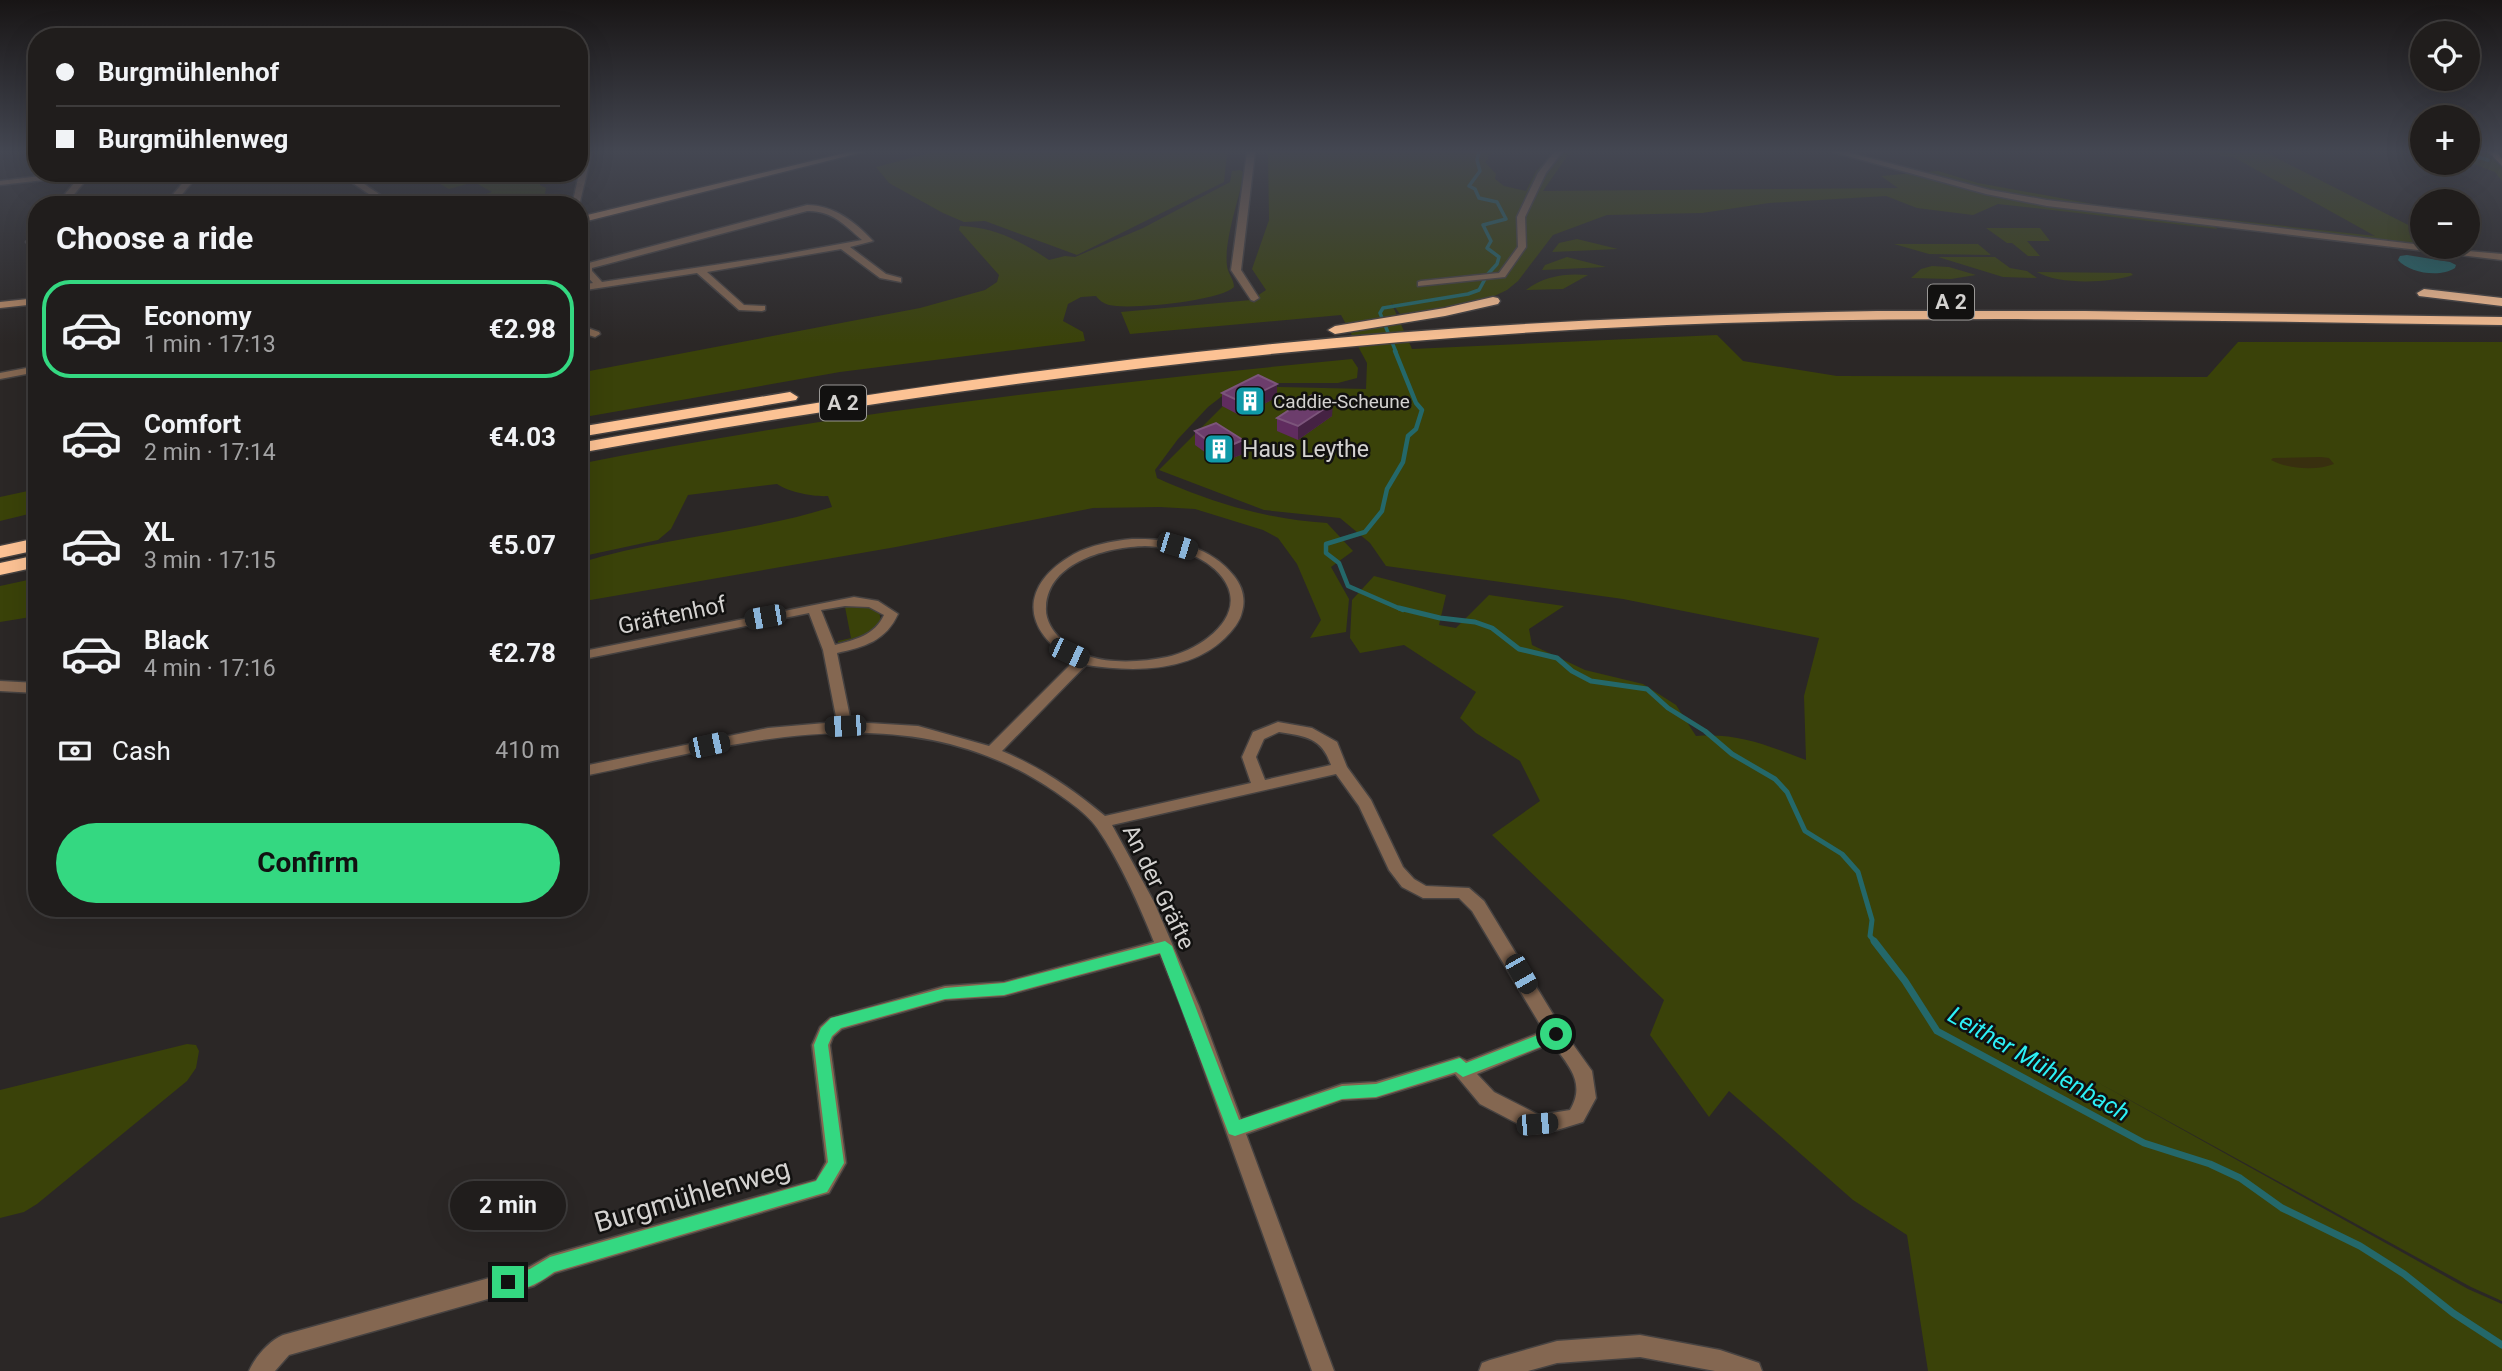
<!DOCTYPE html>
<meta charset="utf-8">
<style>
:root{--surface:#201d1c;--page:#282625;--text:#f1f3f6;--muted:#a2a2a3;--line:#3d3b3b;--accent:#34d881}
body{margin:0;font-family:Roboto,sans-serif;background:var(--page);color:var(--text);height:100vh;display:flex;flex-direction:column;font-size:26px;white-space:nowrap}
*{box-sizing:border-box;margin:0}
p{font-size:23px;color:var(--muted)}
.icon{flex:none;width:38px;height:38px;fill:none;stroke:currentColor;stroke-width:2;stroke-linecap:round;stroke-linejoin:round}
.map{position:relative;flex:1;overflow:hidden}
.details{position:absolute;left:28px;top:196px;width:560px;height:721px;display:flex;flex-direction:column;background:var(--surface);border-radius:28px;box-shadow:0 7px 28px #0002,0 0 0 2px var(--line)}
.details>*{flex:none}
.top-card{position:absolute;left:28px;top:28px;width:560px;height:154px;border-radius:28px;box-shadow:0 7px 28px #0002,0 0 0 2px var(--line);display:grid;align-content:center;height:154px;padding:0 28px;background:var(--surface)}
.buttons{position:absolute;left:2410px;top:21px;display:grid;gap:14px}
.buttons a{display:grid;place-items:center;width:70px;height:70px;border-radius:50%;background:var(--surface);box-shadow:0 7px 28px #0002,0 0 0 2px var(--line);font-size:35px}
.end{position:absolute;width:32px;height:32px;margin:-16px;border:9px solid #34d881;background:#111;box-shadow:0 0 0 4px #111}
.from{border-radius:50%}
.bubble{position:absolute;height:49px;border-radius:24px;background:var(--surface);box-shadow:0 7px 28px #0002,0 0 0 2px var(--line);font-size:23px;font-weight:700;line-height:49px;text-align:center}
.car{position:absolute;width:21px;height:42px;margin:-21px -10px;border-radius:9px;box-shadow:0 0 5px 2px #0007;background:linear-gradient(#222 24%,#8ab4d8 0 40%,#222 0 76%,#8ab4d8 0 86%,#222 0)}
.top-card b{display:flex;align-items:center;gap:24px;height:66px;font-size:26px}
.top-card b+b{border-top:2px solid var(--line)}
.top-card i{width:18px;height:18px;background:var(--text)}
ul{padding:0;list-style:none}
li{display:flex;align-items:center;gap:21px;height:98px;margin:0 14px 10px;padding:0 14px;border:4px solid transparent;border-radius:28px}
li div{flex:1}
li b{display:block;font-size:26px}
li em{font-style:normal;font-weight:700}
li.current{border-color:var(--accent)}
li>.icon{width:63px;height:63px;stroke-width:1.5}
h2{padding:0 28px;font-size:32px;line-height:84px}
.pay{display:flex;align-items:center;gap:18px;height:77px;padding:0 28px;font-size:26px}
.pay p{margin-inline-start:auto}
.action{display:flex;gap:14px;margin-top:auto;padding:14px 28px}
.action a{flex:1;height:80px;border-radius:42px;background:var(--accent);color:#111;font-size:28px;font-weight:700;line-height:80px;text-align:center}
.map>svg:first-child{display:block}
.green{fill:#3a4209}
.sand{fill:#382f0f}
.water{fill:#24686a}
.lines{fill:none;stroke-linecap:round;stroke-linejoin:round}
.stream-far3{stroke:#24686a;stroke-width:3.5}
.stream-far2{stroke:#24686a;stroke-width:4.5}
.stream-far1{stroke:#24686a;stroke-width:5}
.stream{stroke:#24686a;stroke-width:7}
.street-casing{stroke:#464241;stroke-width:3}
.secondary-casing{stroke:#464241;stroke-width:3}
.highway-casing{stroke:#464241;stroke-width:3}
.street{fill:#846751;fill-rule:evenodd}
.secondary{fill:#b88a66;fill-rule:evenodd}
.highway{fill:#fcc294;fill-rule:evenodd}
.wall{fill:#602c5f}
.shaded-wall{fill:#452243}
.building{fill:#6c3d6c;stroke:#7c557b;stroke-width:2}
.route{fill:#34d881}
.labels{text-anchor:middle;stroke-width:5;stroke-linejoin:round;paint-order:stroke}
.far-poi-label{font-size:19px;fill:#d4d2d0;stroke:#121110;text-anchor:start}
.shield{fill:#121110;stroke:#9a9896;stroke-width:2}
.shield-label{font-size:21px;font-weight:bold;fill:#d4d2d0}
.poi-label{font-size:23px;fill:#d4d2d0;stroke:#121110;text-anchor:start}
.street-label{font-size:23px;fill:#d4d2d0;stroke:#121110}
.water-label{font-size:24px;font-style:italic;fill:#2cf0f6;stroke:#121110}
.near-street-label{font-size:28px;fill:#d4d2d0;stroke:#121110}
</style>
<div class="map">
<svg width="2502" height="1371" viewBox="0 0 2502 1371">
<rect width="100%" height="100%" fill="#2b2726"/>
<path class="green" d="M934,152h291l2,2 -3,28 -147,73 -92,-34 -21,1 -21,-9 -54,-30 -13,-16z
M1268,152h224l-7,10 11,12 -1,5 9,7 22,5 10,-20 18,-19h21l-7,3 -25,36 355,-3 -17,-12 57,-5 40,12 126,23 271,30 -140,-78 -35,-6h65l157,80v14l-214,-23 10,6 -220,-25 -25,11 -56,-7 -31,-12 -117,7 -67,10 -95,2 -54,20 -35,46 -11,9 -23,11 -54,10 -30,3 -9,-12 21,47 305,-14 26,26 94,15 370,1 31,-35h264v959l-31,-14 -374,-205 371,207 34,15v67h-574l-21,-136 -54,-35 -124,-109 -20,26 -59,-82 14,-35 -172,-165 48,-34 -20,-40 -44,-28 -16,-15 16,-26 -72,-47 -44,8 -10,-15 2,-38 22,-24 72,19 -7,30 17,3 33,-33 75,11 -35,23 3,16 53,25 58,14 33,21 20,31c44,-3 69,9 110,24l-2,-64 15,-58 -196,-39 -237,-33 -16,-23 -30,-25 -76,-8 -105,-40 84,-84 123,3 1,-26 -26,-48 -211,19 -9,-22 130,-12 15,-10 -14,-21 17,-49z
M2468,152h34v29l-7,-9 -27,-10z
M1240,170l3,2 -1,10c-5,23 -18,61 -15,84 1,8 7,13 7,21 -13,14 -105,23 -125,18 -6,-2 -9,-4 -13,-9l-15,1 -13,7 -5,17 20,11 2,9 -245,31 -261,46v-45l341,-65 65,-18 12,-8 2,-7 -40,-45 1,-4c34,1 61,15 89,34l16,-4 10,1 68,-29 87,-46 2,-11z
M432,173h110l-2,12 6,3 -3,17h-53l-7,-5 -8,2 -4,-3 21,-7 -18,-10 -25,7 -24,-14z
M1986,228h54l10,13h-23l13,15h-12l-16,-13h-5z
M1577,239l41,10 -66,3 7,-9z
M1894,244h84l13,11 -62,-1z
M1567,257l39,10 -64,3 3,-5z
M1938,257h57l15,11 17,3 10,7 -34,-1z
M1932,266l17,1 27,8 -25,4 -40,-1 10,-9z
M2037,272l94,1 2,2c-24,8 -74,10 -96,-3z
M1588,275l-25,14 -37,1c18,-14 39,-17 62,-15z
M1352,359l6,9 -1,10 -19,5h-99l-31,24 -30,32 -23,31 2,8c55,25 109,41 170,45l26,28 -22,16 18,32 -3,33 -36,6 11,-18 -24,-56 -19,-26 -15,-8 -68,-21 -35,-2 -67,1 -197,39 -317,55v-39c83,-26 171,-30 253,-56l-4,-11c-14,1 -40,-4 -51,-12l-89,11 -17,34 -13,11 -79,17v-93c255,-51 515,-80 773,-105z
M37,489v23l-37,9v-24z
M37,578v38l-37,6v-36z
M854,604l13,1 12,6 2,10 -8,11 -35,11v-2l13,-3 -6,-31 -14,3v-2z
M187,1044l9,1 3,6 -3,17 -9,13 -150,123 -13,8 -24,6v-128z"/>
<path class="sand" d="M2321,457l8,1 5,6c-17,7 -47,5 -63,-4l2,-2z"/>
<path class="water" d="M2407,255l43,7 6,3 -1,3c-15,10 -46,5 -57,-8l2,-4z"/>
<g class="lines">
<path class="stream-far3" d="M1479,152l-2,8 3,11 -11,15 6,3 4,9 18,4 9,17 -23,6 8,16 -4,7 12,9 -2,7 -10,11
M2468,154l20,6
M1396,352l-16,-39 3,-5 85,-14 11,-4 6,-11"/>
<path class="stream-far2" d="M1395,351l21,52 6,7 -6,19 -8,7 -5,26 -16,27 -5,22 -17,21 -39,12v9l13,10 9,23 55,24"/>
<path class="stream-far1" d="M1399,608l41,10 35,4 17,6 27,21 38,9 15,13 19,10 56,8 21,19 37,23 27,23 43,25 12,13 18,39 37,23 16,18 14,48 -2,16 5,6"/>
<path class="stream" d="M1874,941l31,40 32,50 207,112 66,21 30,14 42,30 78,38 44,28 49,39 49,32"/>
<g class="street-casing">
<path id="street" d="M584,152h8l-13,54 -7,-1z
M1247,152h8l-14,118 18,28 -5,3 -3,-1 -20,-30z
M1554,152h8l-16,21 -21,44 1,30 -21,30 -87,9v-4l3,-1 78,-8 19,-26 -1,-30 21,-44z
M1833,152h14l143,38 57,10 375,45v2l80,7v6l-455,-54 -61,-12z
M64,173h28l-27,32h-9l24,-29 -80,9v-4z
M191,173h9l-27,32h-9z
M338,173h10l47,32h-10z
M807,205c27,0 48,17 66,36l-23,6 36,27 15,4v4l-21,-4 -39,-29 -134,23 37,33 21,1v4l-3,1 -23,-1 -42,-37 -118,18v-6l14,-2 -11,-12 3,-7zM807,211c24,-1 38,14 55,29l-82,15 -178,27 -10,-11v-3z
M37,230v20l-11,-8z
M579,325l20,7 1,2 -5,3 -16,-5z
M37,366v6l-37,7v-6z
M1132,539c37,-1 78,6 102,37 8,10 12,23 8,36 -2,10 -10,19 -17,26 -36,35 -93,34 -139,27l-84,86c40,17 69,37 103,65l146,-33 -9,-26 11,-25 25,-10 34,6 25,14 10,25 24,33 32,67 11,12 12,7 43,2 15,13 78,128 30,42 4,27 -13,24 -26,8 -20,3 -7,-3 -50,-26 -25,-30 -79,24 -34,2 -96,34 88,237h-22l-131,-365 -21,-52 -156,42 -59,4 -103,29 -9,8 -3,8 16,118 -17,30 -274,80 -21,13 -245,69 -14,16h-26c6,-14 20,-30 34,-36l246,-68 21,-12 266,-75 10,-18 -14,-117 8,-18 10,-9 115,-32 59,-4 150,-40c-15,-37 -34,-81 -57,-114 -10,-16 -45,-39 -62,-49 -144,-85 -304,-33 -456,-2v-10l189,-39 69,-6 -14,-72 -14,-37 -230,47v-8l275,-55 24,4 20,13c-12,27 -34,33 -61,39l14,69 67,4 71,20 85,-85c-53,-31 -55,-76 0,-107 17,-9 38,-13 58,-15zM1145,546c27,1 59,8 77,31 29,38 -21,73 -55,80 -24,5 -56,7 -79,-1 -10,-3 -20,-10 -27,-17 -9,-8 -16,-20 -15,-32 2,-46 63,-60 99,-61zM845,606l24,1 15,8c-9,20 -29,25 -49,30l-14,-35zM1279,732c27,4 43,6 52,33l-66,15 -9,-23 8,-18zM1336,774l23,32 30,64 13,17 21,11h36l13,13 72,120 -77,30 -8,-4 -83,25 -34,2 -101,35 -42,-113 -45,-104 -42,-77zM1552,1043c17,23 34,40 18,67l-31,5 -45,-23 -17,-18z
M0,681l37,2v10l-37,-2z
M1640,1335l80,15 39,13 3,8h-47l-75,-14 -83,6 -29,8h-49l3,-8 8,-3 67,-19z"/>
</g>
<g class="secondary-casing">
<path id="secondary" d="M849,152h14l-284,71v-6z
M2489,152h8l5,7v7z
M37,298v6l-37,4v-6z"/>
</g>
<g class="highway-casing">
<path id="highway" d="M2424,289l78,9v8l-83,-10 -2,-3z
M1493,297l5,1 2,3 -2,3 -53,12 -110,18 -7,-4 7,-4 110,-18z
M1877,311h208l417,6v8c-278,-4 -557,-11 -835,0 -365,16 -728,63 -1088,128v-10c224,-40 449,-74 675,-97 207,-22 415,-31 623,-35z
M790,392l8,5 -2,3 -217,37v-10z
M37,538v12l-37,8v-12z
M37,555v12l-37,8v-12z"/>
</g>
<use href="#street" class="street"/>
<use href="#secondary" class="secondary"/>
<use href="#highway" class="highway"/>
</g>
<path class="wall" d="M1222,393l55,4 -36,19 -19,-10z
M1332,416l-34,24 -21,-9v-13z
M1195,431l48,9v14l-23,9 -25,-18z"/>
<path class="shaded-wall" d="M1277,384v13l-36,19v-14z
M1333,403l-1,13 -34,24v-14z
M1243,440v14l-23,9v-13z"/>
<path class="building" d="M1258,375l19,9 -36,18 -19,-9z
M1312,395l21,8 -35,23 -21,-8z
M1216,423l27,17 -23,10 -25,-19z"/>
<linearGradient id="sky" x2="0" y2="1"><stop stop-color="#181515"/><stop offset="0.44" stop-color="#444752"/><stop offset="1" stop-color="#444752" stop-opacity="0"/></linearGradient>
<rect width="2502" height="344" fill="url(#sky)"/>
<path class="route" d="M1165,941l7,5 67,174 103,-34 34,-2 84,-26 6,5 90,-35 7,6 -2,5 -98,38 -7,-5 -80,25 -34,2 -107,37 -6,-2 -2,-5 -67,-176 -156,42 -59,4 -104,29 -9,8 -4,9 16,118 -17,29 -273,80c-13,10 -35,23 -52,16l-2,-6 2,-6 28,-7 20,-12 266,-76 12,-19 -14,-117 7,-17 10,-10 114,-30 59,-5z"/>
<defs>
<g id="building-square" transform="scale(1.575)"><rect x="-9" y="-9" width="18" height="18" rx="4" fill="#0f9aa8" stroke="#121110"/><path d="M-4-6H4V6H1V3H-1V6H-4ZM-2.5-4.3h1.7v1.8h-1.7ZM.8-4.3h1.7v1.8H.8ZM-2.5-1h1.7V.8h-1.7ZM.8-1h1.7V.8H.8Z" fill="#fff"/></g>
</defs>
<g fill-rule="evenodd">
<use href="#building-square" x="1250" y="401"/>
<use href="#building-square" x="1219" y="449"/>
</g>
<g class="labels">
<g class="far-poi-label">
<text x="1273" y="408">Caddie-Scheune</text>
</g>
<g class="shield">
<rect x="1928" y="284.5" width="46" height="35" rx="5"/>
<rect x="820" y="385.5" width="46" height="35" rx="5"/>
</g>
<g class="shield-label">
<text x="1951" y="309">A 2</text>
<text x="843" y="410">A 2</text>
</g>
<g class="poi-label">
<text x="1242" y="457">Haus Leythe</text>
</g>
<g class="street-label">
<text transform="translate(672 615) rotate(-12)" y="8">Gräftenhof</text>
<text transform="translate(1159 887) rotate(64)" y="8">An der Gräfte</text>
</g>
<g class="water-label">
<text transform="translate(2039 1064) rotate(30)" y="8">Leither Mühlenbach</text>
</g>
<g class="near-street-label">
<text transform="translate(692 1195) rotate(-16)" y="10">Burgmühlenweg</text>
</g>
</g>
</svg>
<div class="buttons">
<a><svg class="icon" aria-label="locate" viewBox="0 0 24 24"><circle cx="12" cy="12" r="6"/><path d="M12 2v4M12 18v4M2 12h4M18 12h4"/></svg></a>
<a>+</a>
<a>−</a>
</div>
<i class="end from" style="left:1556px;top:1034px"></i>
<i class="end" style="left:508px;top:1282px"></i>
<div class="bubble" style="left:450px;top:1181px;width:116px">2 min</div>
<i class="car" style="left:1177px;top:546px;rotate:107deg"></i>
<i class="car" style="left:765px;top:617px;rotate:260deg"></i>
<i class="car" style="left:1069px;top:653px;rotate:115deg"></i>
<i class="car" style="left:845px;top:726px;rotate:267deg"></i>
<i class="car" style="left:709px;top:745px;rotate:78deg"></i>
<i class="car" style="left:1521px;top:974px;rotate:150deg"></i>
<i class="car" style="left:1537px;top:1124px;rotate:85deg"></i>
<div class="top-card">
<b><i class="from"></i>Burgmühlenhof</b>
<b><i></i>Burgmühlenweg</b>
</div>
<section class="details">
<h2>Choose a ride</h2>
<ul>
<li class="current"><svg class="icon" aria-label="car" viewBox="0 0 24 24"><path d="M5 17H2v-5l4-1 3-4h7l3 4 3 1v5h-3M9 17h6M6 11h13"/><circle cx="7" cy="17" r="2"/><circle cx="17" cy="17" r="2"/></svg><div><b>Economy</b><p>1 min · 17:13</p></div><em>€2.98</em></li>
<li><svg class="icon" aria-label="car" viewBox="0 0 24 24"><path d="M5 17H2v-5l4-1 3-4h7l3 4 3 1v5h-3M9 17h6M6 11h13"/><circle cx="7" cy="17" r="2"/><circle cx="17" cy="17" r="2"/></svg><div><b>Comfort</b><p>2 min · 17:14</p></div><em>€4.03</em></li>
<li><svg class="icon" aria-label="car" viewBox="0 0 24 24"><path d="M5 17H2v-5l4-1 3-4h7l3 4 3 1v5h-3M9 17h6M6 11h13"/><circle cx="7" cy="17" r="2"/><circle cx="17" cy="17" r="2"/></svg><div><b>XL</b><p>3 min · 17:15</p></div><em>€5.07</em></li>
<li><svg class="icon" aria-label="car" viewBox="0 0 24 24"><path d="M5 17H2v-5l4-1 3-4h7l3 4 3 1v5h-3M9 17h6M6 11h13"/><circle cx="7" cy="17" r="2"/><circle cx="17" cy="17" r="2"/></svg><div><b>Black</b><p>4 min · 17:16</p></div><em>€2.78</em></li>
</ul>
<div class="pay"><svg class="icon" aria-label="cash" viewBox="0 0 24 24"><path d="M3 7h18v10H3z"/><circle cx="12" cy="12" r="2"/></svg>Cash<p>410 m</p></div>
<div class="action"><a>Confirm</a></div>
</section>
</div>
